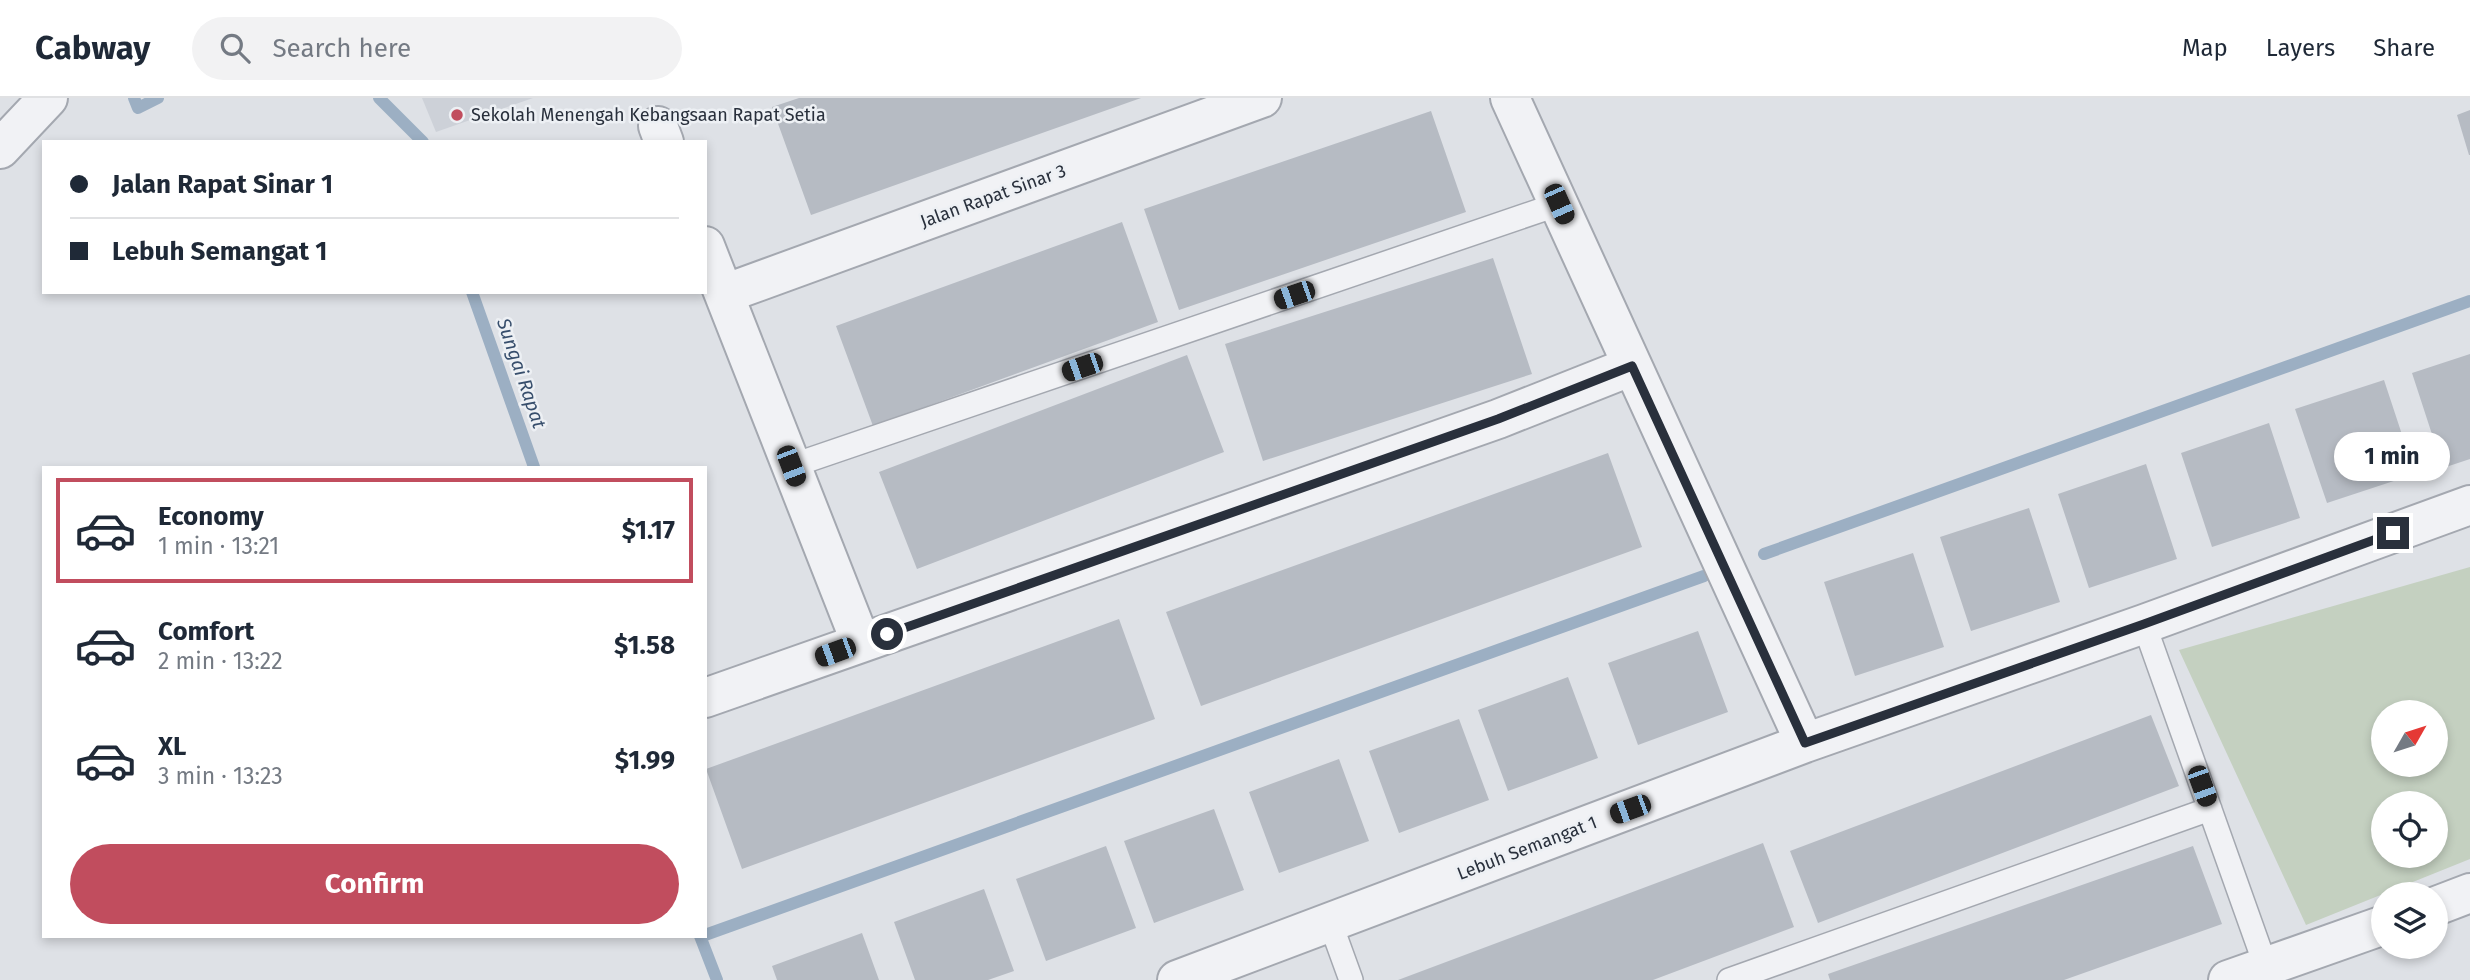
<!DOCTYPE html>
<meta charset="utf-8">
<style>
:root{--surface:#fff;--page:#f2f2f3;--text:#1f2937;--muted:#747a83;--line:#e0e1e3;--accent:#c14d5e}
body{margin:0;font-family:"Fira Sans",sans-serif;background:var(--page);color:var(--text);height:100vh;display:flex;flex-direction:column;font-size:26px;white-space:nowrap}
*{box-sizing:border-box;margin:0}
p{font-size:23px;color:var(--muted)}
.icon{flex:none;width:38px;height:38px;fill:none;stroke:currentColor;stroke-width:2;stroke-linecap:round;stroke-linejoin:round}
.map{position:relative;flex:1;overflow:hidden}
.drawer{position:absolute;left:42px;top:368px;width:665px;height:472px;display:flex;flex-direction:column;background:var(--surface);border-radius:0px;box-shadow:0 4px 10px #0003}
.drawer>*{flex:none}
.banner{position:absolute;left:42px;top:42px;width:665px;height:154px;border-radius:0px;box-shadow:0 4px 10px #0003;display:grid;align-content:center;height:154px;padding:0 28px;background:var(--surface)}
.needle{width:46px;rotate:51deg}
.buttons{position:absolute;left:2371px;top:602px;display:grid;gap:14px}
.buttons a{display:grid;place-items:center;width:77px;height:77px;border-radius:50%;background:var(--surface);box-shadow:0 4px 10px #0003;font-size:35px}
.end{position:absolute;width:32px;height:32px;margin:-16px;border:9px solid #29303c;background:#fff;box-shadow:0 0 0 4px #fff}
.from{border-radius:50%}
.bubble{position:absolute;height:49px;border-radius:24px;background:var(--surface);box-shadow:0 4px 10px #0003;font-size:23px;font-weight:700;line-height:49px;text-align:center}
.car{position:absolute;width:21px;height:42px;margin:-21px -10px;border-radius:9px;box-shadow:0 0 5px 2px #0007;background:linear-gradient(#222 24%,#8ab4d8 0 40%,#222 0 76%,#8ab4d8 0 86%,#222 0)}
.banner b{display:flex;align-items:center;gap:24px;height:66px;font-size:26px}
.banner b+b{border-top:2px solid var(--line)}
.banner i{width:18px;height:18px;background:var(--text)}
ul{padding:12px 0 0;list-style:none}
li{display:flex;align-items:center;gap:21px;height:105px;margin:0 14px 10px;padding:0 14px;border:4px solid transparent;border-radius:0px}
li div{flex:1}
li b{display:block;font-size:26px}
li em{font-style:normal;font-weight:700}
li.active{border-color:var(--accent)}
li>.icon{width:63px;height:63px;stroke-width:1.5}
.action{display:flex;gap:14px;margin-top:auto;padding:14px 28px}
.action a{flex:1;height:80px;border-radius:42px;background:var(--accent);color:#fff;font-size:28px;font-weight:700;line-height:80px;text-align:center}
header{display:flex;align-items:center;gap:42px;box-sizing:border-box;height:98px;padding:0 35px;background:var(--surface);border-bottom:2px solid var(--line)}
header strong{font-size:33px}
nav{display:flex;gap:38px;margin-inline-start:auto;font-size:24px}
.search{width:490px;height:63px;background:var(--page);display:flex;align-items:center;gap:18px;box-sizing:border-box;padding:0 24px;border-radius:38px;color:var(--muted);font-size:26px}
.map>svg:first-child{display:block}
.built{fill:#cdd1d8}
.green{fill:#c4d0c0;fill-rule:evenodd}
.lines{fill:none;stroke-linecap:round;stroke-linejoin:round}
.stream{stroke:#9cafc3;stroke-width:12}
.building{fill:#b6bbc3}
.lane-casing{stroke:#a4a8b0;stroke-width:26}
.street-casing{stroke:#a4a8b0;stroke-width:42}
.lane{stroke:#f1f2f5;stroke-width:23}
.street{stroke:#f1f2f5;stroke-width:38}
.route{stroke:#29303c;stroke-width:9}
.poi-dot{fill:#c14d5e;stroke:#edf0f4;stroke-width:2.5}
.labels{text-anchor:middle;stroke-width:5;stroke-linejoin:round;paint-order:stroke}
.poi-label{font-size:18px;fill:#29303c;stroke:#edf0f4;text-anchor:start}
.street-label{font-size:18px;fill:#29303c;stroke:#edf0f4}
.water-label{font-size:19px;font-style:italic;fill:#374e6c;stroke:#edf0f4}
</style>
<header>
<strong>Cabway</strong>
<div class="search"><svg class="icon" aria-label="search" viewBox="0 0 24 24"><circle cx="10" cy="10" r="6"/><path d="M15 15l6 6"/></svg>Search here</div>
<nav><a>Map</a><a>Layers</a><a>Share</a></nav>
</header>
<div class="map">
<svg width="2470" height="882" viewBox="0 0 2470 882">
<rect width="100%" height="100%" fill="#dee1e6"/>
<path class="built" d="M422,0h111l-97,34z"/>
<path class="green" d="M2470,469v292l-164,66 -127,-275zM2384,614h52v53h-52zM2384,705h52v53h-52z"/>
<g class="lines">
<path class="stream" d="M134,0l4,10 20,-10
M379,0l44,44
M472,194l62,175
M1764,456l706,-253
M705,837l999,-359
M700,838l17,44"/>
</g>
<path class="building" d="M799,0h342l-330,117 -39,-108z
M2470,12v45h-1l-12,-40z
M1431,13l35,101 -287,98 -35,-101z
M1122,124l36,100 -285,104 -37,-100z
M1493,160l39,116 -269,87 -38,-117z
M2470,256v105l-27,9 -31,-95z
M1187,257l37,97 -307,117 -38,-97z
M2384,282l31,94 -88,29 -32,-94z
M2269,325l31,95 -88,29 -31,-94z
M1608,355l34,94 -441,159 -35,-94z
M2146,366l31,95 -88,29 -31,-94z
M2029,410l31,94 -89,29 -31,-94z
M1913,455l31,94 -89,29 -31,-94z
M1119,521l36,100 -413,150 -36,-100z
M1698,533l30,81 -90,33 -30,-82z
M1568,579l30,81 -90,33 -30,-81z
M2151,617l28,71 -361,137 -28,-72z
M1459,621l30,81 -90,33 -30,-82z
M1339,661l30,82 -90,32 -30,-81z
M1214,711l30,81 -90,33 -30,-82z
M1763,745l31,84 -141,53h-255z
M1106,748l30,82 -90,33 -30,-82z
M2193,748l29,78 -158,56h-234l-2,-6z
M984,791l30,82 -26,9h-73l-21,-58z
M862,835l17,47h-102l-5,-14z"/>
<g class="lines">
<g class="lane-casing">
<path id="lane" d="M791,368l768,-262
M2144,526l122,343
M1330,824l21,58
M1729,882l481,-171"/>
</g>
<g class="street-casing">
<path id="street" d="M1510,0l295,645
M658,28l6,16
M0,51l48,-51
M705,148l156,397
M724,196l538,-196
M705,600l793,-279 134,-53
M2436,808l34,-13
M1177,882l628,-237 339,-119 326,-119
M2228,882l156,-55"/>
</g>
<use href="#lane" class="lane"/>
<use href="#street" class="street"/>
</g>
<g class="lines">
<path class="route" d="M887,536l611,-215 134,-53 173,377 339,-119 249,-91"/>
</g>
<circle class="poi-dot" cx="457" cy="17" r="7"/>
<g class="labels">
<g class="poi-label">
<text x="471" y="23">Sekolah Menengah Kebangsaan Rapat Setia</text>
</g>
<g class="street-label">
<text transform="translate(993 98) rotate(-20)" y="6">Jalan Rapat Sinar 3</text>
<text transform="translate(1527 750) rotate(-21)" y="6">Lebuh Semangat 1</text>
</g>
<g class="water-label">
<text transform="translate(522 275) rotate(71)" y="7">Sungai Rapat</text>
</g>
</g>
</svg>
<div class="buttons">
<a><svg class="needle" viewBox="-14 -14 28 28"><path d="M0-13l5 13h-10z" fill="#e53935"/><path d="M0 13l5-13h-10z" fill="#747a83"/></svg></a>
<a><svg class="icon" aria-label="locate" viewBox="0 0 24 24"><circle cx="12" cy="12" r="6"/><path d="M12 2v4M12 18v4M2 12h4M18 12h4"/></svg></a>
<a><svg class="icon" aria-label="layers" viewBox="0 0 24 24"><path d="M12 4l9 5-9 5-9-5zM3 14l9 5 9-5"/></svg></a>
</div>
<i class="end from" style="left:887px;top:536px"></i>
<i class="end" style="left:2393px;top:435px"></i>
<div class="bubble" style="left:2334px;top:334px;width:116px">1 min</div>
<i class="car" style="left:1559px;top:106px;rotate:156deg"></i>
<i class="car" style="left:1294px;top:197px;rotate:251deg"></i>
<i class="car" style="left:1082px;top:269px;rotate:251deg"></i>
<i class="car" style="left:791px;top:368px;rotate:159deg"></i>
<i class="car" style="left:835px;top:554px;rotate:250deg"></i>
<i class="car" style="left:2202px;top:688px;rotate:160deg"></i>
<i class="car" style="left:1630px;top:711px;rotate:250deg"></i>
<div class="banner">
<b><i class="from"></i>Jalan Rapat Sinar 1</b>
<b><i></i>Lebuh Semangat 1</b>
</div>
<section class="drawer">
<ul>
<li class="active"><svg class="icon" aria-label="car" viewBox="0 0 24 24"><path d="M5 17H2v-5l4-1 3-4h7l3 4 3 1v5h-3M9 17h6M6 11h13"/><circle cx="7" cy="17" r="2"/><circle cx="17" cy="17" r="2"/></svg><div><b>Economy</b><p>1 min · 13:21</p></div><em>$1.17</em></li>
<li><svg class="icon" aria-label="car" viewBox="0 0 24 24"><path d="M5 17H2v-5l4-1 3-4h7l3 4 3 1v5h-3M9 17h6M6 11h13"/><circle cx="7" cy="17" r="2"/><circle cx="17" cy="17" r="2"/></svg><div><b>Comfort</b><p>2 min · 13:22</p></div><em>$1.58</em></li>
<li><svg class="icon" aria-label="car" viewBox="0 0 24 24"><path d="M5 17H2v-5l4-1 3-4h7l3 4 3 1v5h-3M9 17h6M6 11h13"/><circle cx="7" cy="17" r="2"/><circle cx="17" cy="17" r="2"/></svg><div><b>XL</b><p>3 min · 13:23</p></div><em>$1.99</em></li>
</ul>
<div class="action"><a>Confirm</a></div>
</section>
</div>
